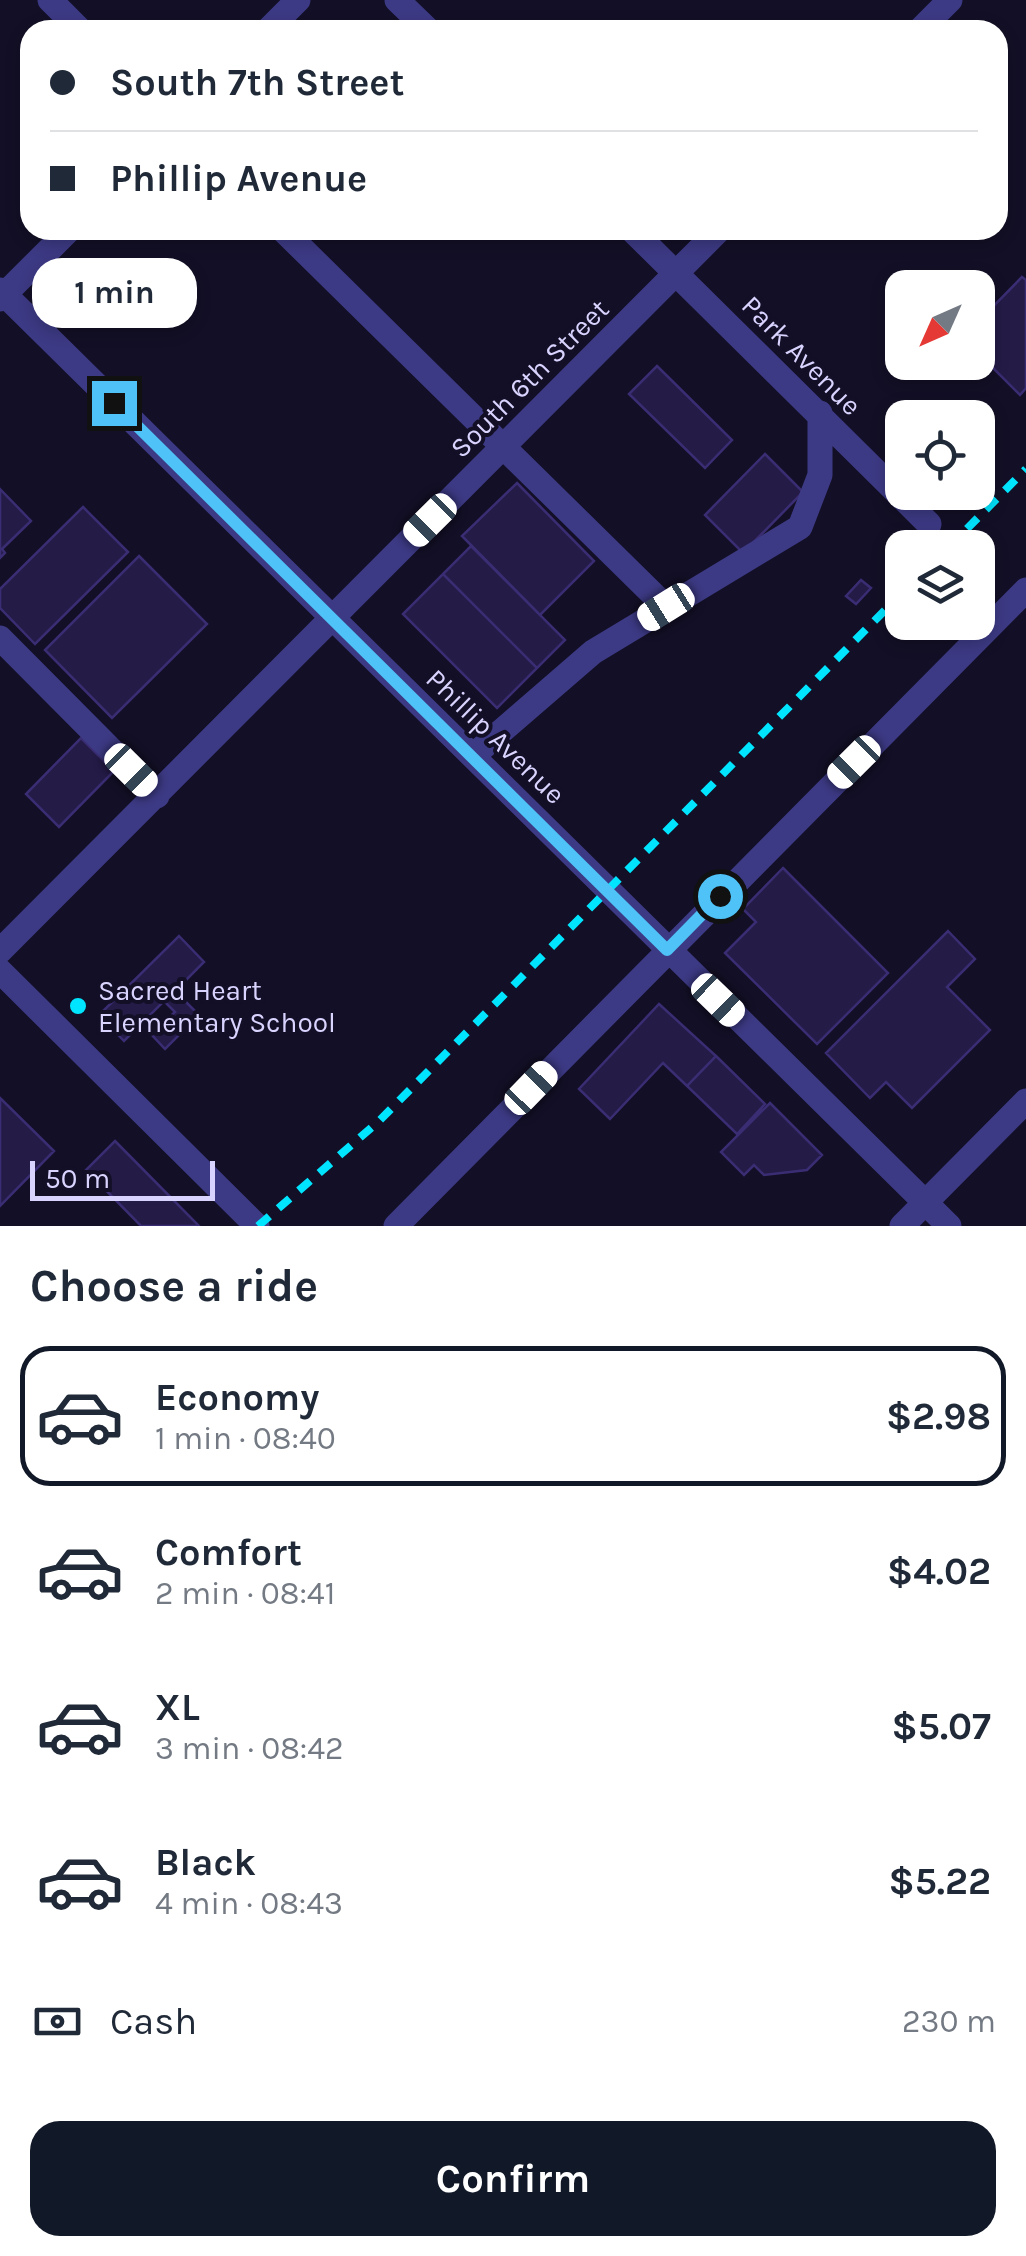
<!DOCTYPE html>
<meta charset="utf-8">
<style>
:root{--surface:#fff;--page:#f2f2f3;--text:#1f2937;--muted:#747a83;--line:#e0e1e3;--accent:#111827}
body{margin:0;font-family:Karla,sans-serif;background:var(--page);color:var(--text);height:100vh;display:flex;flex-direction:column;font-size:38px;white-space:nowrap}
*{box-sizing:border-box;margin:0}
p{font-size:32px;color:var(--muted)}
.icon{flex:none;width:55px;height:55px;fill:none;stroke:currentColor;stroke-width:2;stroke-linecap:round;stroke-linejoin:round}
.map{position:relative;height:1226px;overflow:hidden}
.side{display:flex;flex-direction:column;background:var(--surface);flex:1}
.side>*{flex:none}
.guide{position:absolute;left:20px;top:20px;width:988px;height:220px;border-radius:30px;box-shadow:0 5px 15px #0003;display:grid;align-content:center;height:220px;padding:0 30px;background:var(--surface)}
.needle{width:65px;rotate:225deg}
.controls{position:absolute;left:885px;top:270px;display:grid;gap:20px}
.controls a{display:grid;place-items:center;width:110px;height:110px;border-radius:20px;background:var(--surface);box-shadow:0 5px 15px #0003;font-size:50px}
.scale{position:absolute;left:30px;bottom:25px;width:185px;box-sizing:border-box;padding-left:10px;border:5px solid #d9d4ff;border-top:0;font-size:28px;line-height:35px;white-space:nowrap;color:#d9d4ff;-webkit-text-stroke:8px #130f26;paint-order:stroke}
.end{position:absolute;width:45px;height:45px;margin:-22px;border:12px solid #4fc3f7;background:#111;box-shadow:0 0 0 5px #111}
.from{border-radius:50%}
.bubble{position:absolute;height:70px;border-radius:30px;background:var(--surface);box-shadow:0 5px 15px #0003;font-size:32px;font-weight:700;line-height:70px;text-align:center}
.car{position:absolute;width:30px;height:60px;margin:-30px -15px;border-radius:12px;box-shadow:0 0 8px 2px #0007;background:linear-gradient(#fff 24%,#345 0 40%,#fff 0 76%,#345 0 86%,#fff 0)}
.guide b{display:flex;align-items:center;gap:35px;height:95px;font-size:38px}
.guide b+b{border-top:2px solid var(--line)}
.guide i{width:25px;height:25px;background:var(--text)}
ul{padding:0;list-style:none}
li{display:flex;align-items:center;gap:30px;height:140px;margin:0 20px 15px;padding:0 10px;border:5px solid transparent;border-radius:30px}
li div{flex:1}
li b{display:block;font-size:38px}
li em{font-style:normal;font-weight:700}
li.on{border-color:var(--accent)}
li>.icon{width:90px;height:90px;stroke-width:1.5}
h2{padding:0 30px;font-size:45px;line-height:120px}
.pay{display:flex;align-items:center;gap:25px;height:110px;padding:0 30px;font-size:38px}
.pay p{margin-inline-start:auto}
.cta{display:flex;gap:20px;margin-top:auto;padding:20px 30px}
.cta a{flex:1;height:115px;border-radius:30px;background:var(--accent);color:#fff;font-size:40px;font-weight:700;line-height:115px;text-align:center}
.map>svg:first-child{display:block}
.building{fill:#241b47;stroke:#3b2d73;stroke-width:2.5}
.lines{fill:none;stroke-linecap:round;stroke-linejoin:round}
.minor{stroke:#3d3a85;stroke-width:25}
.rail{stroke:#00e5ff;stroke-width:8;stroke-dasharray:15 12;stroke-linecap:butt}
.route{stroke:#4fc3f7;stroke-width:12}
.poi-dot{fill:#00e5ff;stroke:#130f26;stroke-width:4}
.labels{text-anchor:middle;stroke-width:8;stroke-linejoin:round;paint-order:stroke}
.street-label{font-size:28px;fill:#d9d4ff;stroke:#130f26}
.poi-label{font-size:28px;fill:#d9d4ff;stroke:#130f26;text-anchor:start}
</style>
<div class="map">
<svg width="1026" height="1226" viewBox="0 0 1026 1226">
<rect width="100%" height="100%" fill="#130f26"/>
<path class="building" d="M1022,277l4,3v108l-6,7 -42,-42v-31z
M657,366l75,74 -27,28 -76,-74z
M765,454l38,38 -60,61 -38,-38z
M517,483l77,78 -54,54 -78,-79z
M0,489l31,32 -29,28 3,4 -5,5z
M83,507l45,45 -93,92 -35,-36v-19z
M471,546l94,94 -28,28 -94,-94z
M139,556l68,68 -95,94 -67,-68z
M443,574l94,94 -40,40 -94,-94z
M861,580l10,8 -15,16 -10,-8z
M81,738l33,33 -55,56 -33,-33z
M783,868l105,105 -71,71 -92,-91 31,-31 -13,-13z
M948,931l27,28 -28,28 43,43 -78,78 -26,-26 -16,16 -44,-45z
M179,936l25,26 -29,29 24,24 -34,34 -14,-15 24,-22 -11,-11 -40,40 -25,-26z
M659,1004l57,52 -29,30 -24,-23 -53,56 -31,-30z
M716,1056l49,48 -28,30 -50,-48z
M0,1098l54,53 -54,55z
M770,1103l52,52 -15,15 -43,5 -10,-10 -10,10 -23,-23z
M115,1141l84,85h-58l-55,-56z"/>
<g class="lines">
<path class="minor" d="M50,0l30,30
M397,0l31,30
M268,30l30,-30
M920,30l30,-30
M283,230l383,377
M632,230l297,294
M0,290l949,936
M0,299l69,-69
M0,638l157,158
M474,755l119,-103 207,-125 20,-52v-62
M0,951l719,-721
M0,971l257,255
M396,1226l630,-636
M902,1226l124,-125"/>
<path class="rail" d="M948,548l78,-79
M258,1226l120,-104 524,-529"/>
</g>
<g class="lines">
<path class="route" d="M114,403l553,547 53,-54"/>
</g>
<circle class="poi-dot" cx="78" cy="1006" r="10"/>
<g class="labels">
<g class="street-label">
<text transform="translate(802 355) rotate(45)" y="10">Park Avenue</text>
<text transform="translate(529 378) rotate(-45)" y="10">South 6th Street</text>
<text transform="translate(496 736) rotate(44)" y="10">Phillip Avenue</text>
</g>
<g class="poi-label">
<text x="98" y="1000">Sacred Heart<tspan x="98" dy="32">Elementary School</tspan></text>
</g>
</g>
</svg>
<div class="controls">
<a><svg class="needle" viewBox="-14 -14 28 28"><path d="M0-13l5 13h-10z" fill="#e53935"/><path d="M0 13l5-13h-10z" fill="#747a83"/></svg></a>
<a><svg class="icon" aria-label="locate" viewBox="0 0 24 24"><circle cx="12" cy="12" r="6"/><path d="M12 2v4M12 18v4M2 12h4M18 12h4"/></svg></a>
<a><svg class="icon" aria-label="layers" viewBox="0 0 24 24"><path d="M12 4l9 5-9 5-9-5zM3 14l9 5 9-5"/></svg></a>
</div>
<div class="scale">50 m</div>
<i class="end from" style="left:720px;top:896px"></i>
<i class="end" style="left:114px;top:403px"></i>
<div class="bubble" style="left:32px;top:258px;width:165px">1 min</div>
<i class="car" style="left:430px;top:520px;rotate:225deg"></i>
<i class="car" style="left:666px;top:607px;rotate:238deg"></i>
<i class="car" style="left:854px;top:762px;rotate:225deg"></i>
<i class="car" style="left:131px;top:770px;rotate:135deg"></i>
<i class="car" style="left:718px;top:1000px;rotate:134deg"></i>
<i class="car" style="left:531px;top:1088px;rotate:44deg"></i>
<div class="guide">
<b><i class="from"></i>South 7th Street</b>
<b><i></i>Phillip Avenue</b>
</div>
</div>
<section class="side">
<h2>Choose a ride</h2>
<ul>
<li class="on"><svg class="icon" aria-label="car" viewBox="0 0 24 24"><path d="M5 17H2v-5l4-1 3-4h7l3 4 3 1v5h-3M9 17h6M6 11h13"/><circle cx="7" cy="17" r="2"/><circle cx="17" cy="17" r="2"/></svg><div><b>Economy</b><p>1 min · 08:40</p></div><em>$2.98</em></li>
<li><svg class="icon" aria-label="car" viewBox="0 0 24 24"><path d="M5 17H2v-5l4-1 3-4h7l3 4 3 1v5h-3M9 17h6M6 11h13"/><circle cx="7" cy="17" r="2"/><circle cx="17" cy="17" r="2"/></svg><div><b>Comfort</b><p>2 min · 08:41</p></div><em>$4.02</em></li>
<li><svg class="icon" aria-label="car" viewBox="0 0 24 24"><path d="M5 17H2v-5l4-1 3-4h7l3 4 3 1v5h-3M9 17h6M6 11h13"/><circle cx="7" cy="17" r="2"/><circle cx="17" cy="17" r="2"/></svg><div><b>XL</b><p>3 min · 08:42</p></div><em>$5.07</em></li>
<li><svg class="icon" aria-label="car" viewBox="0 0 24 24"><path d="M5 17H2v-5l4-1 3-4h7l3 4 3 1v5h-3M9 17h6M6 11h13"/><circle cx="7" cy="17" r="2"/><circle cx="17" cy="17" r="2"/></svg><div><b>Black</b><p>4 min · 08:43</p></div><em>$5.22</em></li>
</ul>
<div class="pay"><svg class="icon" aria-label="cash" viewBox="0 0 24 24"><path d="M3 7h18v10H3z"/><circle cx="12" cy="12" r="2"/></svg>Cash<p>230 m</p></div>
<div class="cta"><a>Confirm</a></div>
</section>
